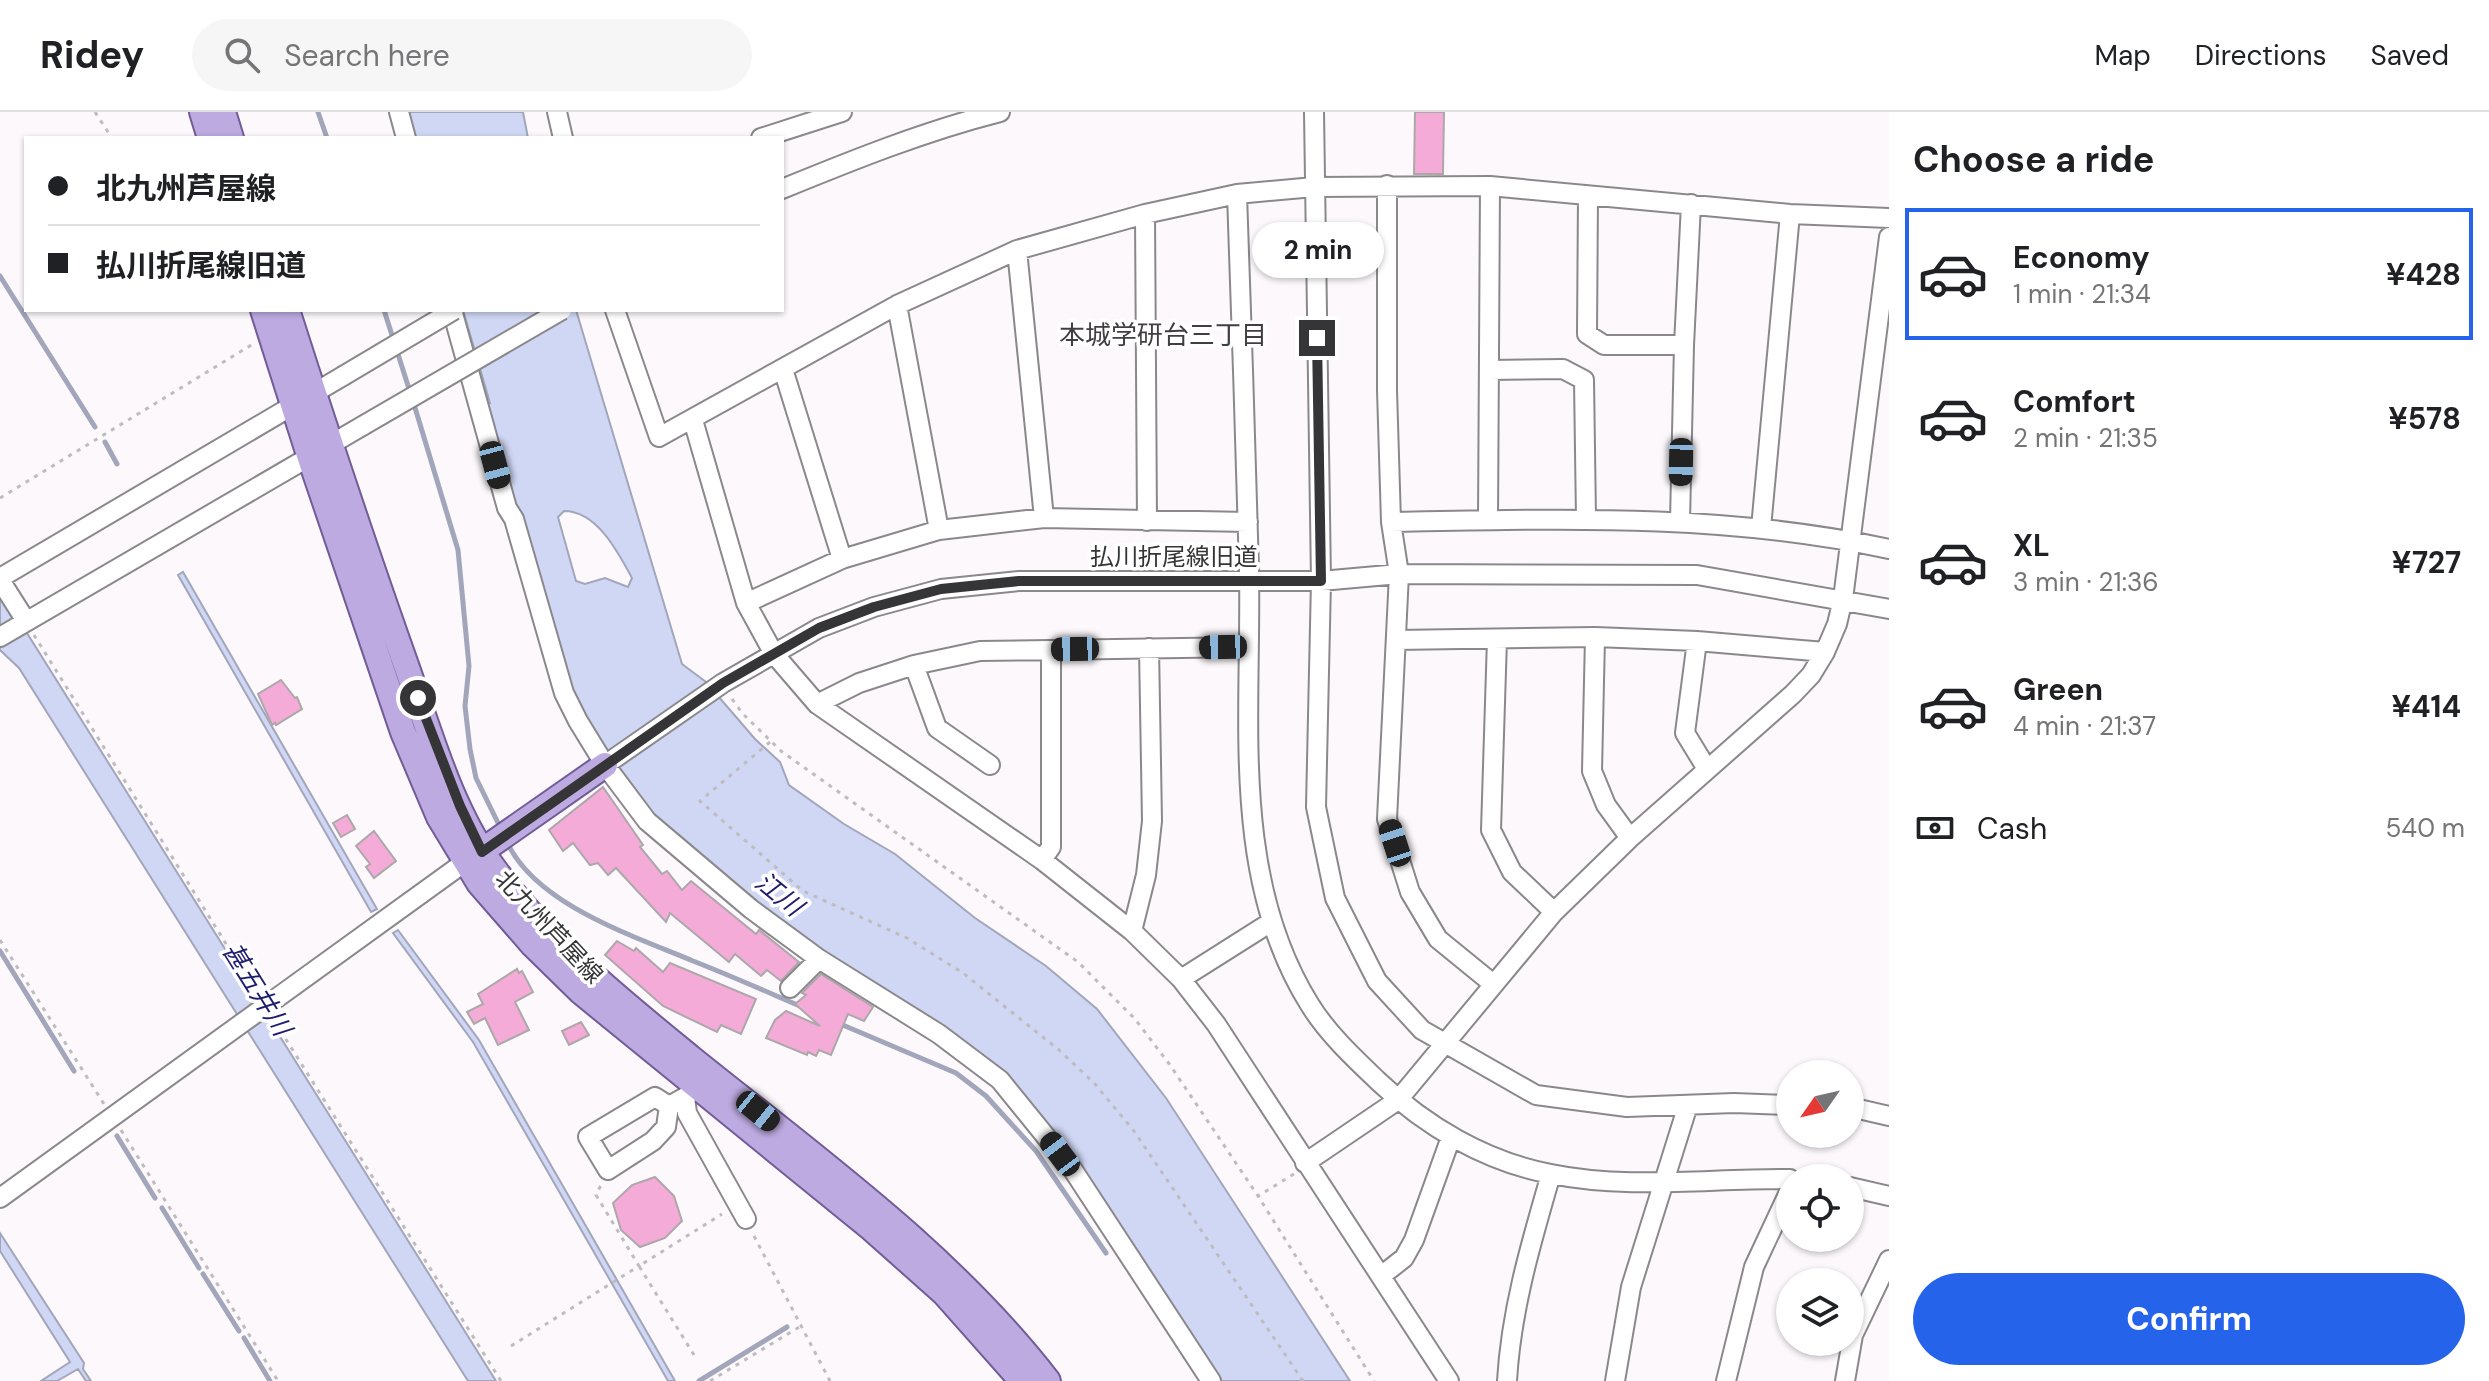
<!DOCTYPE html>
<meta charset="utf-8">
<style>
:root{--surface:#fff;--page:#f6f6f6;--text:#202124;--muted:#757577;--line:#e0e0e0;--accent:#2563eb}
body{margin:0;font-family:"DM Sans","Noto Sans JP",sans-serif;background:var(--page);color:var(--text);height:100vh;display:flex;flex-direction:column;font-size:30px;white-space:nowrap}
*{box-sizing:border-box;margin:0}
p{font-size:26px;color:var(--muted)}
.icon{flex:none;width:44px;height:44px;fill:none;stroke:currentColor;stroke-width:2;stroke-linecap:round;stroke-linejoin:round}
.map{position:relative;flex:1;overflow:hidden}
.panel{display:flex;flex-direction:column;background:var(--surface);width:600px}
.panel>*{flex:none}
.guide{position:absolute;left:24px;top:24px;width:760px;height:176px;border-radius:0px;box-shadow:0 2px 6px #0004;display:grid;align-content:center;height:176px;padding:0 24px;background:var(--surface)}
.needle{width:52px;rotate:236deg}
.buttons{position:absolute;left:1776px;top:948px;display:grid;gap:16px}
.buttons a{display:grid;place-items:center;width:88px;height:88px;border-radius:50%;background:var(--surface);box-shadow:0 2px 6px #0004;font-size:40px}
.end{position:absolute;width:36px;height:36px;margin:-18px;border:10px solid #353436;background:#fff;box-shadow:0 0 0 4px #fff}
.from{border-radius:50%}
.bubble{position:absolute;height:56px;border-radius:28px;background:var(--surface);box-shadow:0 2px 6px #0004;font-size:26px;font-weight:700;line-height:56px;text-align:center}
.car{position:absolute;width:24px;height:48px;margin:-24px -12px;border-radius:10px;box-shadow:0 0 6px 2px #0007;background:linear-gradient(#222 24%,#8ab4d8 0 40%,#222 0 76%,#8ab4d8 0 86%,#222 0)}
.guide b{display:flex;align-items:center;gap:28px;height:76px;font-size:30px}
.guide b+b{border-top:2px solid var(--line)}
.guide i{width:20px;height:20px;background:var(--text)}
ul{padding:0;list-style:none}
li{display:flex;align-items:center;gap:24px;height:132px;margin:0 16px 12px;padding:0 8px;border:4px solid transparent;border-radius:0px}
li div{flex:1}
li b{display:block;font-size:30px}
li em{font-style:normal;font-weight:700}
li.active{border-color:var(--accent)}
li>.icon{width:72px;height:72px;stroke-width:1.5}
h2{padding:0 24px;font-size:36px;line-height:96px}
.pay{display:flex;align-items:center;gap:20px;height:88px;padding:0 24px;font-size:30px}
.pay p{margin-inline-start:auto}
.primary-button{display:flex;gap:16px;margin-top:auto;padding:16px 24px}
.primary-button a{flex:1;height:92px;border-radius:48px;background:var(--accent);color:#fff;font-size:32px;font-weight:700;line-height:92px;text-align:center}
header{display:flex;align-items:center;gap:48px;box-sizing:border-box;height:112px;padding:0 40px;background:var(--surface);border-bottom:2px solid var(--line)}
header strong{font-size:38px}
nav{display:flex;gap:44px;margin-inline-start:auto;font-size:28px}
.search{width:560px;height:72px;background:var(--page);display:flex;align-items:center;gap:20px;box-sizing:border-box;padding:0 28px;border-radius:44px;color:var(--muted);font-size:30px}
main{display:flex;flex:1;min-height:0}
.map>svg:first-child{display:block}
.water{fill:#d0d7f4;stroke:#a2a6bb;stroke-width:2;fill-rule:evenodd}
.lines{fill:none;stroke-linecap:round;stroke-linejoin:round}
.stream{stroke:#a2a6bb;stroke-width:5}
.building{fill:#f5abd7;stroke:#aca7a9;stroke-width:2}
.minor-casing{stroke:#8b888c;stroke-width:22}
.major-casing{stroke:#715c98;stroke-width:28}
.path{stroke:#bfbcbf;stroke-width:3;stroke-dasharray:4 6;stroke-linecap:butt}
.minor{stroke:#fff;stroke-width:18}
.major{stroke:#bdaae1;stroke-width:24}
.minor-bridge-casing{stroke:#8b888c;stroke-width:22;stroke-linecap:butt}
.minor-bridge{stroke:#fff;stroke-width:18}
.route{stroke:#353436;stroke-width:10}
.labels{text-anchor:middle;stroke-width:7;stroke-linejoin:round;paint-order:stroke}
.street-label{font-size:24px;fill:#353436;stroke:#fff}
.neighbourhood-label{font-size:26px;fill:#413e42;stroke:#fff}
.water-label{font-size:26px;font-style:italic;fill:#1f1d6d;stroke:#fff}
</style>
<header>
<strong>Ridey</strong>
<div class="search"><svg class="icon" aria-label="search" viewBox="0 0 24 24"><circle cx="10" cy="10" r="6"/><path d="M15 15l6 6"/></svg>Search here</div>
<nav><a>Map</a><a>Directions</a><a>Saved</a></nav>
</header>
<main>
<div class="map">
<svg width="1889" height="1269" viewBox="0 0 1889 1269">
<rect width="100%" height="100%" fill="#fcf8fc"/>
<path class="water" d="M402,0h121l5,26h-119z
M463,198h113l106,354 24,18 49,57 25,23 9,23 55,39 51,30 80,64 71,48 51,43 69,89 184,283h-135l-180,-268 -275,-205 -109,-92 -49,-65 -32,-56 -87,-287 7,-5zM564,399c33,0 54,41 68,67l-4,9 -23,-9 -20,6 -9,-3 -18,-64z
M183,460l194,337 -6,3 -193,-337z
M0,478l496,791h-28l-449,-713 -19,-18z
M398,818l81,110 196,341h-7l-195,-339 -80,-109z
M0,1121l84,130 -1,6 8,12h-5l-8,-12 -21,12h-16l29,-19 -70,-111z"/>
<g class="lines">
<path class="stream" d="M318,0l9,26
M0,164l95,151
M384,198l26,82
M413,289l45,149 11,116 -4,40 5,43 6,29 25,51
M105,330l12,22
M507,730c29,63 127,94 186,119 36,14 72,30 107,45
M0,839l74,120
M838,911l118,50 30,23 50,55 70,102
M117,1024l38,62
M162,1096l37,60
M203,1162l36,57
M244,1226l26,43
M699,1269l88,-54"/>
</g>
<path class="building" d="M1415,0h29l-1,62h-29z
M281,568l14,18 2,-1 5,12 -26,16 -1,-2 -3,2 -14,-31z
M603,675l40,58 -3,2 22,27 5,-3 15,19 9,-9 65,53 3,-4 40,32 -18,19 -14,-11 -6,6 -26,-22 -6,8 -59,-49 -4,9 -50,-54 -8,7 -10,-12 -8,2 -17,-22 -10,8 -14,-21z
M347,703l8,14 -14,8 -8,-14z
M374,719l22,30 -22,17 -8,-11 4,-3 -14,-18z
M617,829l17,10 2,-3 27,24 7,-9 86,36 -15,35 -20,-9 -4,7 -54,-26 -58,-51z
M517,857l2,4 3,-2 11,21 -18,10 14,28 -31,15 -13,-27 -11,6 -7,-12 16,-8 -5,-10z
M821,862l52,33 -9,14 -16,-7 -17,41 -12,-5 -3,6 -8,-4 -1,3 -41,-17 9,-18 11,-9 34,15 -25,-22 11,-9 -4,-2z
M581,910l8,13 -20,10 -7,-14z
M655,1065l19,19 8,25 -17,17 -25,9 -19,-17 -8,-27 19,-18z"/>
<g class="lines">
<g class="minor-casing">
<path id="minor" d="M399,0l7,26
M557,0l6,26
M1314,0l7,469 -5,226 19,91 42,83 45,49 114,65 91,12 107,-4 56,2
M761,26l81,-26
M1387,73v205l4,132 8,52 -12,245 23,73 28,47 54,44
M782,77c71,-29 143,-58 218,-77
M1237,82c4,125 9,251 12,376 3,145 -20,306 61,435 18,29 44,53 68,76 47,45 108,81 173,93 78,16 160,4 239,5
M1588,85l-1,137 17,11h80
M1145,102l2,307
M1017,138l27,268
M897,193l42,225
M452,198l55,198 7,11 50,174 14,28 27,44 42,56 104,88 68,50 120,75 61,46 73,90 138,211
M615,198l44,127 238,-132 120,-55 128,-36 92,-20 77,-7 176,-1 300,28 99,4
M783,257l59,190
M1489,258l74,-1 21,11 2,139
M693,308l53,183 28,51 43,50 225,156 90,71 49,48 35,45 233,357
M1488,408l2,-334
M1680,409l4,-176 7,-141
M1391,410c168,-3 333,-9 498,27
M1761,416l29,-314
M0,466l343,-202
M0,468l26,41
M746,491l96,-44 97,-29 105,-12 204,4
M0,525l364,-212
M1595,525l-3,134 14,34 24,33
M1497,527l-6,191 21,42 42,40
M1396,528l199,-3 102,4 128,11
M1697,529l-12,92 22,36
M914,553l23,63 53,37
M817,592l42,-21 55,-18 66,-14 268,-4
M605,653l118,-82 96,-55 55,-21 67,-18 78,-8h302l78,-7 298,1 192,34
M1042,748l9,-13v-197
M1132,819l14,-56 6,-54 -3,-173
M1181,867l90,-57
M790,876l29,-29
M694,978l-9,7 2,16 59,106
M669,994l-14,-9 -67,40 20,33 45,-29 13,-14 3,-21 16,-9
M1850,995l39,9
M1305,1051l93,-63 156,-188 76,-74 163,-144 18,-19 14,-23 12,-28 6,-25 46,-362
M1850,1075l39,9
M0,1086l465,-336
M1381,1164l23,-18 10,-18 37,-103
M1507,1269c4,-71 24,-138 44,-207
M1615,1269l16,-94 57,-182
M1726,1269l28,-114 36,-77
M1845,1269l8,-46 36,-75"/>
</g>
<g class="major-casing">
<path id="major" d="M202,0l8,26
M223,0l8,26
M263,198l47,148 93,274 36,85 40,66 54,62 48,47 291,237 72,64 78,88
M287,198c38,119 77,237 119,355 24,68 45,146 89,205 54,73 126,131 196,188 124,100 259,196 357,323
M469,748l136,-95"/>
</g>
<path class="path" d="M95,0l17,26
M0,386l253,-154
M34,523l222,357
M732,587l11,15 38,37 297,211 57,57 35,46 88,131
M770,630l-70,59 103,90 104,47 56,35 96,77 36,34 39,47 169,250
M0,828l104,164
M275,910l226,359
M121,1018l157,251
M1294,1062l-36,22 116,185
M754,1124l76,145
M511,1234l128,-80 -43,-71 5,-10
M694,1243l-55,-89 83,-52
M710,1269l91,-55"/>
<use href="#minor" class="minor"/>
<use href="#major" class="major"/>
<g class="minor-bridge-casing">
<path id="minor-bridge" d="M343,264l111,-66
M364,313l198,-115"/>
</g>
<use href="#minor-bridge" class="minor-bridge"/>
</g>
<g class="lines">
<path class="route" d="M418,586l42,108 22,46 241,-169 96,-55 55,-21 67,-18 78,-8h302l-4,-243"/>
</g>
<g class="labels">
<g class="street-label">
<text x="1174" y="453">払川折尾線旧道</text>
<text transform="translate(549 815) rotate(47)" y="8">北九州芦屋線</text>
</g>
<g class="neighbourhood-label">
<text x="1163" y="232">本城学研台三丁目</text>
</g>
<g class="water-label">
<text transform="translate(779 782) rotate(39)" y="9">江川</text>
<text transform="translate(257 877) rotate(58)" y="9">甚五井川</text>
</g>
</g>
</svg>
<div class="buttons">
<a><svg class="needle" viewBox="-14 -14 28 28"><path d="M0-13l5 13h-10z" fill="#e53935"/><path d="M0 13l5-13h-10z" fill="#757577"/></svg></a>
<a><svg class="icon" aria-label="locate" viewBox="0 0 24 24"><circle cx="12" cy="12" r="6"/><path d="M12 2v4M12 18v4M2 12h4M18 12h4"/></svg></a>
<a><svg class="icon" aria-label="layers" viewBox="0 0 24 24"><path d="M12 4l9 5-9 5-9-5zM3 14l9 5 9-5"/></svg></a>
</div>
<i class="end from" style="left:418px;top:586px"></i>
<i class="end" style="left:1317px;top:226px"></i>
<div class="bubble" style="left:1252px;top:110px;width:132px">2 min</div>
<i class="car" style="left:1681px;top:350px;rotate:181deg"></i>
<i class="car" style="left:495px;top:353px;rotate:165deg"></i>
<i class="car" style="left:1223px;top:535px;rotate:269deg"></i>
<i class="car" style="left:1075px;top:537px;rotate:269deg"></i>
<i class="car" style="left:1395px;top:731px;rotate:342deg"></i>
<i class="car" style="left:758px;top:999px;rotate:129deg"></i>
<i class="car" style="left:1060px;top:1042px;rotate:323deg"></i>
<div class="guide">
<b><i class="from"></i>北九州芦屋線</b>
<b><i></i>払川折尾線旧道</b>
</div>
</div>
<section class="panel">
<h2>Choose a ride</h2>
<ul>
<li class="active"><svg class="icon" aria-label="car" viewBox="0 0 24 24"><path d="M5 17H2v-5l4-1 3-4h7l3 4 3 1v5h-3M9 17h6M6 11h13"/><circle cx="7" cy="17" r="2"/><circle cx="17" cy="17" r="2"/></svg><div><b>Economy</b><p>1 min · 21:34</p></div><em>¥428</em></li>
<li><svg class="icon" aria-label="car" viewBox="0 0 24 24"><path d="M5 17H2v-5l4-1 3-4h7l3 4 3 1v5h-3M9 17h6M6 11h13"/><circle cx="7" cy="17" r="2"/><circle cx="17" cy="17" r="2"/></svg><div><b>Comfort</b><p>2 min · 21:35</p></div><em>¥578</em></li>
<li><svg class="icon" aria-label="car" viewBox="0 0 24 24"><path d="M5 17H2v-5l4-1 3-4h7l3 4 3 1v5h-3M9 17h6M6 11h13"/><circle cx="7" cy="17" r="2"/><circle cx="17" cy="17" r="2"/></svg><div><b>XL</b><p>3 min · 21:36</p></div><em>¥727</em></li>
<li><svg class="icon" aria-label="car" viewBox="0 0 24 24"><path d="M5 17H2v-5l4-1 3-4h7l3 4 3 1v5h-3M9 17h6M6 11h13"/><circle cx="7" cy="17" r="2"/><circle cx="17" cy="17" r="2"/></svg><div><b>Green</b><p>4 min · 21:37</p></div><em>¥414</em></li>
</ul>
<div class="pay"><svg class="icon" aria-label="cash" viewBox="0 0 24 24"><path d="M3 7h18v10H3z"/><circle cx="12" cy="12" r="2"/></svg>Cash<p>540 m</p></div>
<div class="primary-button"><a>Confirm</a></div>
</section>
</main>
